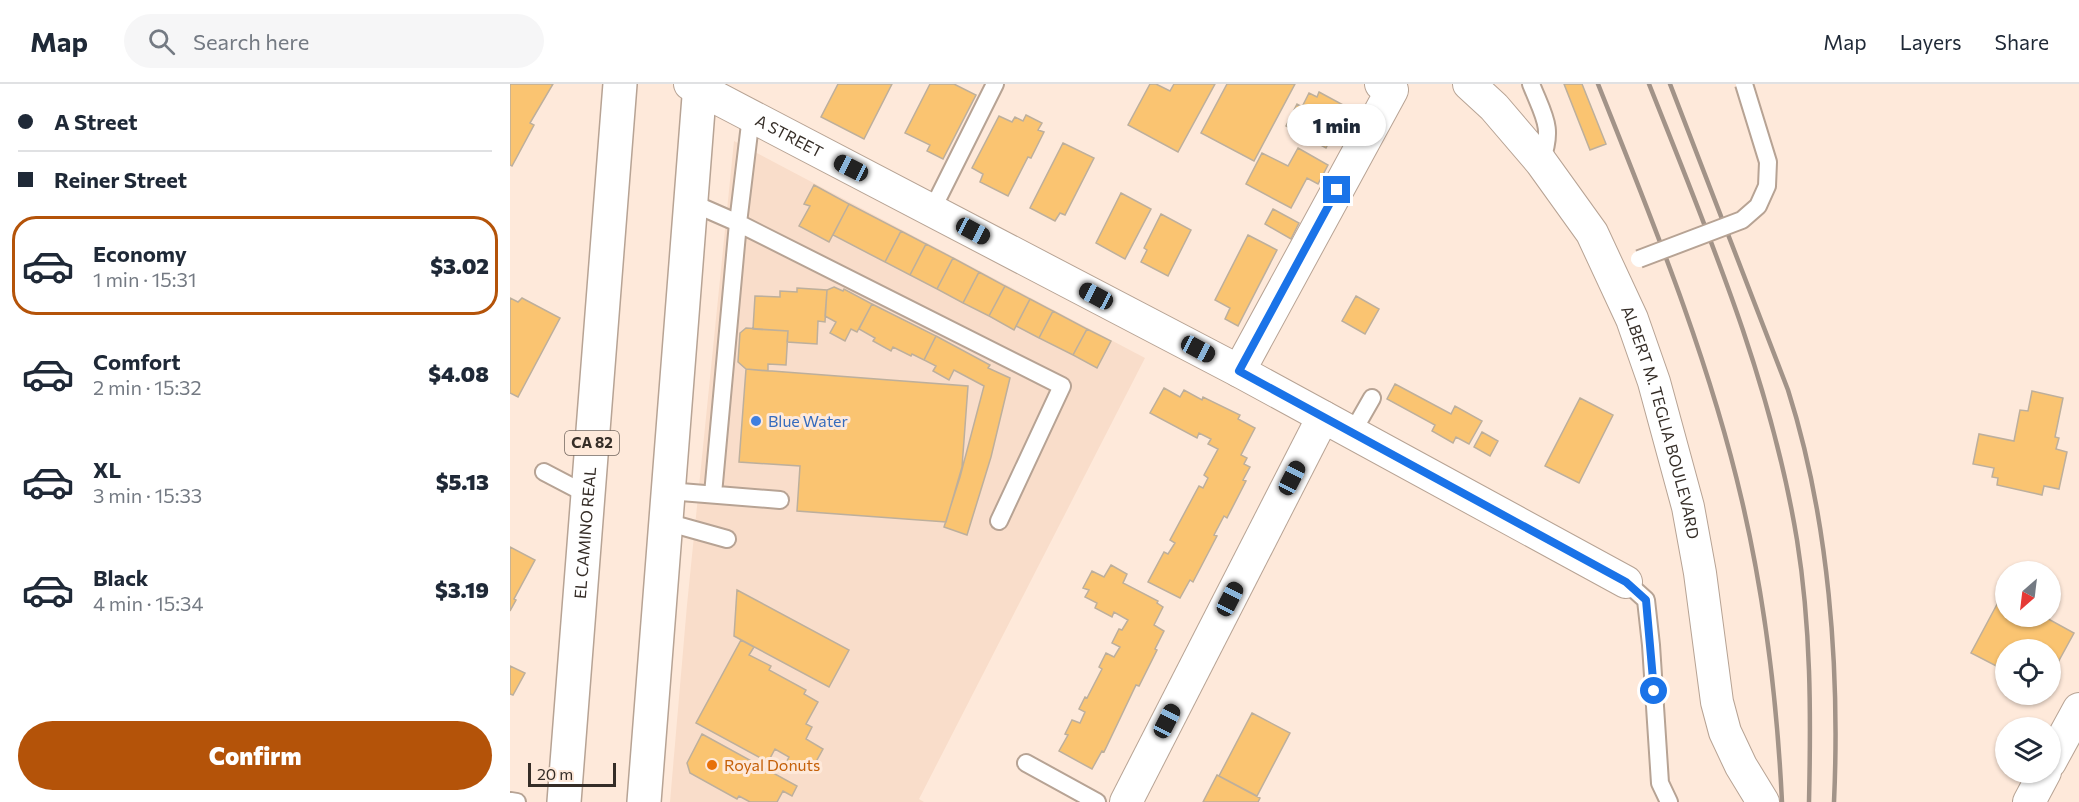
<!DOCTYPE html>
<meta charset="utf-8">
<style>
:root{--surface:#fff;--page:#f6f6f7;--text:#1f2937;--muted:#747a83;--line:#e0e1e3;--accent:#b45309}
body{margin:0;font-family:Commissioner,sans-serif;background:var(--page);color:var(--text);height:100vh;display:flex;flex-direction:column;font-size:22px;white-space:nowrap}
*{box-sizing:border-box;margin:0}
p{font-size:20px;color:var(--muted)}
.icon{flex:none;width:33px;height:33px;fill:none;stroke:currentColor;stroke-width:2;stroke-linecap:round;stroke-linejoin:round}
.map{position:relative;flex:1;overflow:hidden}
.sheet{display:flex;flex-direction:column;background:var(--surface);width:510px}
.sheet>*{flex:none}
.top-card{display:grid;align-content:center;height:132px;padding:0 18px;background:var(--surface)}
.needle{width:39px;rotate:208deg}
.fabs{position:absolute;left:1485px;top:477px;display:grid;gap:12px}
.fabs a{display:grid;place-items:center;width:66px;height:66px;border-radius:50%;background:var(--surface);box-shadow:0 2px 4px #0004;font-size:30px}
.scale{position:absolute;left:18px;bottom:15px;width:88px;box-sizing:border-box;padding-left:6px;border:3px solid #352d27;border-top:0;font-size:16px;line-height:21px;white-space:nowrap;color:#352d27;-webkit-text-stroke:4px #fee9da;paint-order:stroke}
.end{position:absolute;width:27px;height:27px;margin:-14px;border:8px solid #1a73e8;background:#fff;box-shadow:0 0 0 3px #fff}
.from{border-radius:50%}
.bubble{position:absolute;height:42px;border-radius:21px;background:var(--surface);box-shadow:0 2px 4px #0004;font-size:20px;font-weight:800;line-height:42px;text-align:center}
.car{position:absolute;width:18px;height:36px;margin:-18px -9px;border-radius:8px;box-shadow:0 0 4px 2px #0007;background:linear-gradient(#222 24%,#8ab4d8 0 40%,#222 0 76%,#8ab4d8 0 86%,#222 0)}
.top-card b{display:flex;align-items:center;gap:21px;height:57px;font-size:22px}
.top-card b+b{border-top:2px solid var(--line)}
.top-card i{width:15px;height:15px;background:var(--text)}
ul{padding:0;list-style:none}
li{display:flex;align-items:center;gap:18px;height:99px;margin:0 12px 9px;padding:0 6px;border:3px solid transparent;border-radius:24px}
li div{flex:1}
li b{display:block;font-size:22px}
li em{font-style:normal;font-weight:800}
li.selected{border-color:var(--accent)}
li>.icon{width:54px;height:54px;stroke-width:1.5}
.primary-button{display:flex;gap:12px;margin-top:auto;padding:12px 18px}
.primary-button a{flex:1;height:69px;border-radius:36px;background:var(--accent);color:#fff;font-size:24px;font-weight:800;line-height:69px;text-align:center}
header{display:flex;align-items:center;gap:36px;box-sizing:border-box;height:84px;padding:0 30px;background:var(--surface);border-bottom:2px solid var(--line)}
header strong{font-size:28px}
nav{display:flex;gap:33px;margin-inline-start:auto;font-size:21px}
.search{width:420px;height:54px;background:var(--page);display:flex;align-items:center;gap:15px;box-sizing:border-box;padding:0 21px;border-radius:33px;color:var(--muted);font-size:22px}
main{display:flex;flex:1;min-height:0}
.map>svg:first-child{display:block}
.built{fill:#f9ddca}
.building{fill:#fac471;stroke:#bdaf9c;stroke-width:1.5}
.lines{fill:none;stroke-linecap:round;stroke-linejoin:round}
.lane-casing{stroke:#b7a394;stroke-width:20}
.street-casing{stroke:#b7a394;stroke-width:34}
.primary-casing{stroke:#b7a394;stroke-width:36}
.lane{stroke:#fff;stroke-width:16}
.street{stroke:#fff;stroke-width:32}
.primary{stroke:#fff;stroke-width:33}
.rail{stroke:#a29388;stroke-width:4.5}
.lane-bridge-casing{stroke:#b7a394;stroke-width:20;stroke-linecap:butt}
.lane-bridge{stroke:#fff;stroke-width:16}
.route{stroke:#1a73e8;stroke-width:8}
.shop-dot{fill:#3f7fe0;stroke:#fee9da;stroke-width:2}
.food-dot{fill:#e8710a;stroke:#fee9da;stroke-width:2}
.labels{text-anchor:middle;stroke-width:6;stroke-linejoin:round;paint-order:stroke}
.shield{fill:#fee9da;stroke:#71655d;stroke-width:1.5}
.shield-label{font-size:15px;font-weight:bold;fill:#352d27}
.street-label{font-size:16px;fill:#352d27;stroke:#fee9da}
.shop-label{font-size:16px;fill:#366cbe;stroke:#fee9da;text-anchor:start}
.food-label{font-size:16px;fill:#c56008;stroke:#fee9da;text-anchor:start}
</style>
<header>
<strong>Map</strong>
<div class="search"><svg class="icon" aria-label="search" viewBox="0 0 24 24"><circle cx="10" cy="10" r="6"/><path d="M15 15l6 6"/></svg>Search here</div>
<nav><a>Map</a><a>Layers</a><a>Share</a></nav>
</header>
<main>
<section class="sheet">
<div class="top-card">
<b><i class="from"></i>A Street</b>
<b><i></i>Reiner Street</b>
</div>
<ul>
<li class="selected"><svg class="icon" aria-label="car" viewBox="0 0 24 24"><path d="M5 17H2v-5l4-1 3-4h7l3 4 3 1v5h-3M9 17h6M6 11h13"/><circle cx="7" cy="17" r="2"/><circle cx="17" cy="17" r="2"/></svg><div><b>Economy</b><p>1 min · 15:31</p></div><em>$3.02</em></li>
<li><svg class="icon" aria-label="car" viewBox="0 0 24 24"><path d="M5 17H2v-5l4-1 3-4h7l3 4 3 1v5h-3M9 17h6M6 11h13"/><circle cx="7" cy="17" r="2"/><circle cx="17" cy="17" r="2"/></svg><div><b>Comfort</b><p>2 min · 15:32</p></div><em>$4.08</em></li>
<li><svg class="icon" aria-label="car" viewBox="0 0 24 24"><path d="M5 17H2v-5l4-1 3-4h7l3 4 3 1v5h-3M9 17h6M6 11h13"/><circle cx="7" cy="17" r="2"/><circle cx="17" cy="17" r="2"/></svg><div><b>XL</b><p>3 min · 15:33</p></div><em>$5.13</em></li>
<li><svg class="icon" aria-label="car" viewBox="0 0 24 24"><path d="M5 17H2v-5l4-1 3-4h7l3 4 3 1v5h-3M9 17h6M6 11h13"/><circle cx="7" cy="17" r="2"/><circle cx="17" cy="17" r="2"/></svg><div><b>Black</b><p>4 min · 15:34</p></div><em>$3.19</em></li>
</ul>
<div class="primary-button"><a>Confirm</a></div>
</section>
<div class="map">
<svg width="1569" height="718" viewBox="0 0 1569 718">
<rect width="100%" height="100%" fill="#fee9da"/>
<path class="built" d="M224,57l411,217 -226,441 5,3h-254l17,-197z"/>
<path class="building" d="M0,0h43l-23,39 4,2 -22,41 -2,-1z
M328,0h54l-28,55 -43,-22z
M420,0h24l22,11 -33,64 -16,-8 3,-6 -25,-12z
M640,0h6l14,7 4,-7h41l-37,68 -50,-27z
M717,0h68l-41,77 -53,-28z
M1054,0h18l24,60 -16,6z
M809,8l28,15 -21,41 -40,-22 11,-22 5,3 7,-14 8,4z
M516,31l16,8 -4,7 6,2 -13,26 -3,-1 -20,39 -28,-14 3,-8 -11,-6 27,-52 13,6 3,-5 8,4z
M553,59l31,15 -29,57 -5,-2 -5,8 -25,-13z
M788,64l30,17 -10,19 -11,-6 -16,30 -45,-24 16,-31 26,13z
M304,101l35,19 -20,38 -30,-16 11,-20 -6,-2z
M611,109l30,16 -26,50 -29,-16z
M339,120l52,27 -16,31 -52,-27z
M763,125l26,14 -8,16 -26,-15z
M651,130l30,16 -23,46 -27,-14 6,-12 -3,-2z
M391,147l25,13 -16,31 -25,-13z
M738,151l29,15 -39,76 -13,-7 5,-11 -15,-8z
M416,160l27,14 -16,31 -27,-14z
M443,174l26,14 -16,31 -26,-14z
M469,188l26,14 -16,30 -26,-13z
M495,202l25,13 -16,31 -25,-14z
M324,203l9,4 1,-2 28,15 -15,28 -6,-3 -6,12 -15,-8 6,-11 -11,-6 2,-26z
M287,204l30,2 -2,32 -7,-1 -1,23 -30,-2 1,-11 -35,-2 2,-33 25,1v-6l17,1z
M846,212l23,13 -14,25 -23,-13z
M0,214l8,4 4,-4 38,20 -42,79 -8,-4z
M520,215l23,12 -14,27 -23,-12z
M362,220l64,32 -12,24 -12,-6 -1,2 -18,-9 -2,4 -18,-10 2,-3 -16,-9z
M543,227l34,18 -14,26 -34,-17z
M236,244l42,3 -2,34 -18,-1v7l-22,-2 -8,-7 2,-29z
M577,245l24,12 -14,27 -24,-13z
M426,252l54,29 -2,3 22,10 -19,79 -24,78 -23,-8 16,-50 24,-91 -30,-16 -5,10 -16,-9 3,-5 -12,-6z
M236,285l222,17 -6,81 -16,55 -149,-11 3,-45 -61,-4z
M885,300l56,30 4,-8 27,15 -13,23 -13,-7 -3,6 -21,-12 3,-6 -48,-26z
M654,304l16,9 4,-7 18,10 1,-3 37,18 -2,4 17,9 -14,27 6,3 -3,6 6,3 -7,13 3,1 -19,37 -3,-2 -10,19 3,1 -24,46 -3,-2 -10,18 -32,-16 16,-30 4,2 7,-11 -5,-3 29,-54 4,2 5,-10 -4,-3 14,-26 -10,-5 3,-5 -12,-6 -2,5 -47,-25z
M1522,307l31,7 -8,39 4,1 -3,11 11,3 -8,37 -15,-3 -2,9 -45,-10 1,-7 -6,-1 2,-9 -21,-4 6,-30 35,7 6,-31 8,1z
M1070,314l33,17 -34,68 -34,-17z
M972,348l16,9 -8,15 -16,-9z
M0,463l25,13 -21,39 2,1 -6,11z
M601,481l16,9 -4,9 35,18 -1,2 6,4 -9,18 10,6 -9,18 2,1 -18,36 -3,-1 -32,67 -2,-1 -10,18 -33,-18 9,-16 -3,-1 7,-14 8,3 5,-11 -6,-3 6,-12 2,1 15,-29 -3,-2 7,-14 8,4 6,-10 -8,-4 7,-14 3,1 6,-10 -14,-8 -2,5 -17,-9 2,-5 -12,-6 4,-7 -6,-2 9,-17 12,6z
M227,506l112,60 -20,37 -95,-51z
M1492,511l4,1v20h37l31,17 -24,44v-27h-44v21l-35,-18z
M231,556l13,7 -5,8 22,11 -2,4 37,20 -2,4 14,8 -12,22 6,3 -6,12 17,10 -11,20 -12,-7 -2,5 -11,-6 2,-4 -14,-8 -7,13 -72,-39z
M0,582l15,7 -12,22 -3,-1z
M742,629l38,20 -33,63 -38,-20z
M192,650l95,52 -5,10 -9,-5 -6,11h-27l-11,-6 -2,3 -47,-26 -3,-10z
M707,691l43,23 -2,4h-55z"/>
<g class="lines">
<g class="lane-casing">
<path id="lane" d="M1021,0c13,33 23,43 10,78
M180,118l48,21 324,163 -63,135
M422,126l63,-126
M842,349l20,-35
M34,388l44,23
M158,407l112,9
M203,410l25,-271 13,-107
M156,438l61,17
M1116,498l20,18 5,45 9,138 9,19
M516,679l71,39
M1,717l6,1"/>
</g>
<g class="street-casing">
<g id="street">
<path id="s1" d="M180,0l549,287 387,211"/>
<path id="s2" d="M959,0l25,23 47,55 51,71 40,86 22,63 34,125 12,66 17,129 8,30 16,34 22,36"/>
<path d="M729,287l153,-281 -11,-6"/>
<path d="M1540,678l29,-53"/>
<path d="M616,718l197,-385"/>
<path d="M1519,718l16,-30"/>
</g>
</g>
<g class="primary-casing">
<g id="primary">
<path id="s3" d="M54,718l56,-718"/>
<path d="M134,718l56,-718"/>
</g>
</g>
<use href="#lane" class="lane"/>
<use href="#street" class="street"/>
<use href="#primary" class="primary"/>
<path class="rail" d="M1088,0c54,136 111,274 144,417 23,99 35,199 40,301
M1139,0c59,149 122,297 148,456 14,87 14,174 12,262
M1160,0l118,306c41,129 52,278 46,412"/>
<g class="lane-bridge-casing">
<path id="lane-bridge" d="M1129,175l103,-39 16,-14 9,-20 1,-24 -24,-78"/>
</g>
<use href="#lane-bridge" class="lane-bridge"/>
</g>
<g class="lines">
<path class="route" d="M827,106l-98,181 387,211 20,18 8,91"/>
</g>
<circle class="shop-dot" cx="246" cy="337" r="6"/>
<circle class="food-dot" cx="202" cy="681" r="6"/>
<g class="labels">
<rect class="shield" x="55" y="347" width="54" height="24" rx="4.5"/>
<g class="shield-label">
<text x="82" y="364">CA 82</text>
</g>
<g class="street-label">
<text dy="6" stroke="none"><textPath href="#s1" startOffset="112">A STREET</textPath></text>
<text dy="6" stroke="none"><textPath href="#s2" startOffset="396">ALBERT M. TEGLIA BOULEVARD</textPath></text>
<text dy="6" stroke="none"><textPath href="#s3" startOffset="270">EL CAMINO REAL</textPath></text>
</g>
<g class="shop-label">
<text x="258" y="343">Blue Water</text>
</g>
<g class="food-label">
<text x="214" y="687">Royal Donuts</text>
</g>
</g>
</svg>
<div class="fabs">
<a><svg class="needle" viewBox="-14 -14 28 28"><path d="M0-13l5 13h-10z" fill="#e53935"/><path d="M0 13l5-13h-10z" fill="#747a83"/></svg></a>
<a><svg class="icon" aria-label="locate" viewBox="0 0 24 24"><circle cx="12" cy="12" r="6"/><path d="M12 2v4M12 18v4M2 12h4M18 12h4"/></svg></a>
<a><svg class="icon" aria-label="layers" viewBox="0 0 24 24"><path d="M12 4l9 5-9 5-9-5zM3 14l9 5 9-5"/></svg></a>
</div>
<div class="scale">20 m</div>
<i class="end from" style="left:1144px;top:607px"></i>
<i class="end" style="left:827px;top:106px"></i>
<div class="bubble" style="left:777px;top:20px;width:99px">1 min</div>
<i class="car" style="left:341px;top:84px;rotate:297deg"></i>
<i class="car" style="left:463px;top:147px;rotate:118deg"></i>
<i class="car" style="left:586px;top:212px;rotate:298deg"></i>
<i class="car" style="left:688px;top:265px;rotate:118deg"></i>
<i class="car" style="left:782px;top:394px;rotate:27deg"></i>
<i class="car" style="left:720px;top:515px;rotate:27deg"></i>
<i class="car" style="left:657px;top:637px;rotate:27deg"></i>
</div>
</main>
